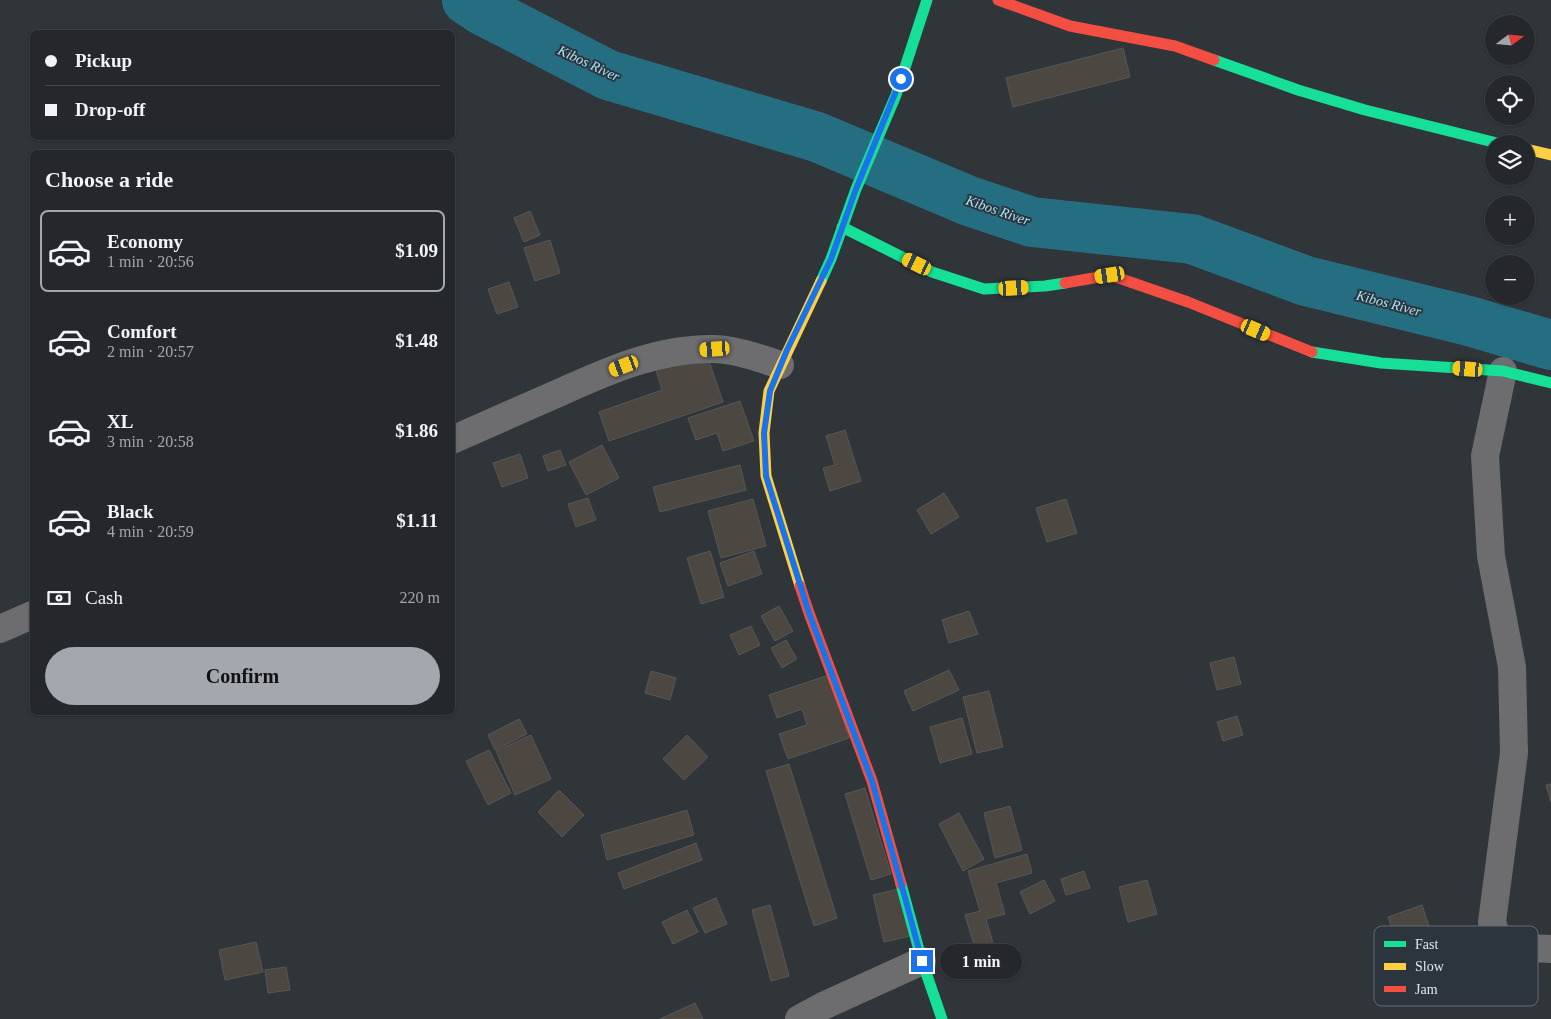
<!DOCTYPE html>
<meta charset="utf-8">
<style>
:root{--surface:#24282c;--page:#303438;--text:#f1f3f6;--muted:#a3a6a9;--line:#414448;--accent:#a2a8ae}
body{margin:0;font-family:"Times New Roman",serif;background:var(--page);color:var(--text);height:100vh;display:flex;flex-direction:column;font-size:19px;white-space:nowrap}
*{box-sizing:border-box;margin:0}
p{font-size:16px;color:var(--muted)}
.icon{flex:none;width:28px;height:28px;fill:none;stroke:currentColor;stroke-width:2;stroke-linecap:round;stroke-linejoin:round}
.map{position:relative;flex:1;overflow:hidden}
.sheet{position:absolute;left:30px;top:150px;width:425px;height:565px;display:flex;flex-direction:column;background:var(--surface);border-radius:8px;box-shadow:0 1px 4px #0004,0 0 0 1px var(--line)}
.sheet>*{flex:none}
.banner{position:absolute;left:30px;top:30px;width:425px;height:110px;border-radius:8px;box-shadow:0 1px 4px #0004,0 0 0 1px var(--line);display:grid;align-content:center;height:110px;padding:0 15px;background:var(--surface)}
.needle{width:32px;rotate:74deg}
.fabs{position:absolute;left:1485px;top:15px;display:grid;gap:10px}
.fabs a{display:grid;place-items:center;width:50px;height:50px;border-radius:50%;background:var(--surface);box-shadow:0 1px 4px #0004,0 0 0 1px var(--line);font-size:25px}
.end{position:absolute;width:22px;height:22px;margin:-11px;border:6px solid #1a73e8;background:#fff;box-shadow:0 0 0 2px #fff}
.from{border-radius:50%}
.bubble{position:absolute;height:35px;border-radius:18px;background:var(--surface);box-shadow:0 1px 4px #0004,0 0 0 1px var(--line);font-size:16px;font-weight:800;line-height:35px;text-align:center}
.car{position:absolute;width:15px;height:30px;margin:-15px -8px;border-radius:6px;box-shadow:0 0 4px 1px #0007;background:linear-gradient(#f5c518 24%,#345 0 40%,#f5c518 0 76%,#345 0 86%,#f5c518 0)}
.banner b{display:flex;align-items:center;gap:18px;height:48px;font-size:19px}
.banner b+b{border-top:1px solid var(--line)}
.banner i{width:12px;height:12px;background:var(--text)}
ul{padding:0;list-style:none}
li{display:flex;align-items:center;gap:15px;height:82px;margin:0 10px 8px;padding:0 5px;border:2px solid transparent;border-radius:8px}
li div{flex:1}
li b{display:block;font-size:19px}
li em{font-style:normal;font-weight:800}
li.active{border-color:var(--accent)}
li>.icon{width:45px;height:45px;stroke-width:1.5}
h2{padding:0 15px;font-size:22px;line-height:60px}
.pay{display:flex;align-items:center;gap:12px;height:55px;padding:0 15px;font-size:19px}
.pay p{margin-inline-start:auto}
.action{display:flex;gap:10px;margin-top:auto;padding:10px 15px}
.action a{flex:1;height:58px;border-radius:30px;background:var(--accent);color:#111;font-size:20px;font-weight:800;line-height:58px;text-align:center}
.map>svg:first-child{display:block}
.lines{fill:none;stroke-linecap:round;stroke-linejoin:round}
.river{stroke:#256e82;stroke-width:50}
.building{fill:#4d4742;stroke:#565757}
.street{stroke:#6d6c6e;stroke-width:28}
.fast{stroke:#16e098;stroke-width:11}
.slow{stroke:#ffcf43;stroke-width:11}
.jam{stroke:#f24e42;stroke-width:11}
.route{stroke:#1a73e8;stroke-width:6}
.labels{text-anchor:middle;stroke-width:4;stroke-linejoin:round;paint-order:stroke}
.water-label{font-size:14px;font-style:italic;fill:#a8e4f7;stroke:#2c353e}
.key{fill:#2c353e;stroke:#626a72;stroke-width:1}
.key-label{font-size:14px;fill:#e0e6ec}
</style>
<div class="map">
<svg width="1551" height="1019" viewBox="0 0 1551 1019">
<rect width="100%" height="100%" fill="#30353a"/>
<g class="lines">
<path class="river" d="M467,0l15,10 126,65 209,62 152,64 63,21 160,17 114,42 163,40 82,24"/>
</g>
<path class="building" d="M1123,48l7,29 -117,30 -7,-29z
M530,211l10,24 -16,7 -10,-24z
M550,240l10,33 -25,8 -11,-33z
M509,282l9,25 -21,7 -9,-25z
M706,352l17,50 -114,39 -10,-29 63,-22 -6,-20z
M740,401l14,40 -31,10 -6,-18 -21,7 -8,-22z
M845,430l16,51 -31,10 -7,-23 12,-3 -9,-29z
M602,445l17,33 -33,17 -17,-33z
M560,450l6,15 -18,6 -5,-15z
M520,454l8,24 -26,9 -9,-24z
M740,465l6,25 -86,22 -7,-25z
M944,493l15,24 -28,17 -14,-24z
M588,498l8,22 -20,7 -8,-23z
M753,499l13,47 -45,12 -13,-47z
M1066,499l11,34 -30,9 -11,-34z
M710,551l14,46 -23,7 -14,-46z
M754,551l8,23 -34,12 -8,-23z
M779,606l14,25 -18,10 -14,-25z
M969,611l9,23 -29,9 -7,-23z
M751,626l9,19 -21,10 -9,-20z
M786,640l11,19 -15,9 -11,-20z
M1234,657l7,27 -24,6 -7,-27z
M949,670l10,20 -46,21 -9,-20z
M651,671l25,7 -6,22 -25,-7z
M829,675l20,63 -61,21 -9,-25 28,-9 -5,-16 -25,9 -8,-23z
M989,691l14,56 -26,6 -14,-56z
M1237,716l6,19 -20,6 -6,-19z
M962,718l10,36 -32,9 -10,-36z
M519,719l8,15 -32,16 -7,-15z
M531,735l20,44 -36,16 -19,-44z
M687,735l21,22 -24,23 -21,-21z
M489,750l22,43 -23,12 -22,-44z
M789,764l48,154 -23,8 -48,-155z
M1551,784v18l-5,-17z
M865,788l26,86 -20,6 -26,-86z
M559,790l25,25 -22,22 -24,-25z
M1010,806l12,44 -27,8 -11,-45z
M687,810l7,25 -87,25 -6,-25z
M959,813l25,46 -21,12 -24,-47z
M696,843l6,17 -78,29 -6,-16z
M1027,854l5,19 -36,10 9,31 -19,5 10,34 -18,5 -13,-43 15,-4 -12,-40z
M1084,871l6,17 -24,7 -5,-16z
M1044,880l11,21 -25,13 -10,-22z
M1147,880l10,34 -29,8 -9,-35z
M899,889l11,47 -26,6 -11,-47z
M716,898l11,26 -22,9 -12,-25z
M770,905l19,71 -18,5 -19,-71z
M1422,905l16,49 -34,11 -16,-48z
M687,910l11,22 -25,12 -11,-22z
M256,942l7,30 -38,8 -6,-30z
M286,967l4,23 -22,3 -3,-23z
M695,1003l8,16h-43z"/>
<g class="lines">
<path class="street" d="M1503,371l-18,85 6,100 21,111 2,86 -22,169 5,16 8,9 46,2
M452,440c34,-15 68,-30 102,-45 51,-23 103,-47 160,-46 17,0 49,10 66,16
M0,629l32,-14
M799,1019l24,-13 99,-45"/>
<path class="fast" d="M1214,60l84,30 67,20 136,34
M842,227l90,45 52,17 61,-3 20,-3
M821,281l10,-22 25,-70 40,-94 31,-95
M1312,352l69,11 122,8 48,12
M901,884l21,77 20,58"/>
<path class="slow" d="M1526,149l25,6
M800,586l-34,-110 -2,-43 5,-42 52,-110"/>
<path class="jam" d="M998,0l72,26 105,20 39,14
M1065,283l45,-8 78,27 124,50
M800,586l9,27 63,168 29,103"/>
</g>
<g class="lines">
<path class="route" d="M901,79l-45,110 -25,70 -44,91 -17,41 -6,42 2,43 43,137 63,168 32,113 18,67"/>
</g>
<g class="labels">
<g class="water-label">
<text transform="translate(589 63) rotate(25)" y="5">Kibos River</text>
<text transform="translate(998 210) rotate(19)" y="5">Kibos River</text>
<text transform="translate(1389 303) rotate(15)" y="5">Kibos River</text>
</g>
</g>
<rect x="1374" y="926" width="164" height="80" rx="8" class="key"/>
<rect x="1384" y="941" width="22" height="6" fill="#16e098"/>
<rect x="1384" y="963" width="22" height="7" fill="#ffcf43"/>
<rect x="1384" y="986" width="22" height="6" fill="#f24e42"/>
<g class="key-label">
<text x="1415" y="949">Fast</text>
<text x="1415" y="971">Slow</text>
<text x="1415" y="994">Jam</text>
</g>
</svg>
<div class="fabs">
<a><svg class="needle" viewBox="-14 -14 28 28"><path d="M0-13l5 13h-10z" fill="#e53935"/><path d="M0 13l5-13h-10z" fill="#a3a6a9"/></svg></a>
<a><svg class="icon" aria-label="locate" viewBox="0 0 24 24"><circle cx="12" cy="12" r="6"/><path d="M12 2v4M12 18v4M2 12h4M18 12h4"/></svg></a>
<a><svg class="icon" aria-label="layers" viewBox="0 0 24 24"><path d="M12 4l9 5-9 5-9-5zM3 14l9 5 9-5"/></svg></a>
<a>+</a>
<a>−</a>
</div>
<i class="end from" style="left:901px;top:79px"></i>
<i class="end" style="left:922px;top:961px"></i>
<div class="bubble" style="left:940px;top:944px;width:82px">1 min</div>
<i class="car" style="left:917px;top:264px;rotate:296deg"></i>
<i class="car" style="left:1110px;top:275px;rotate:261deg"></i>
<i class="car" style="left:1014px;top:288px;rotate:87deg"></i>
<i class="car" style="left:1256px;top:330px;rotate:113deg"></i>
<i class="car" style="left:715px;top:349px;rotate:266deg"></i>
<i class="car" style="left:624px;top:366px;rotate:249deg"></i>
<i class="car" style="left:1468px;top:369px;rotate:274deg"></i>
<div class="banner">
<b><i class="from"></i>Pickup</b>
<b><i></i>Drop-off</b>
</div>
<section class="sheet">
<h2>Choose a ride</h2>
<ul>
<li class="active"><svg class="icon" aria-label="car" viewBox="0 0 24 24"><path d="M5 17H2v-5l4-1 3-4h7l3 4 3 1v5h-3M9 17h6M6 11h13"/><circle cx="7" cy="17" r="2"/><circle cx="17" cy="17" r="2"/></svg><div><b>Economy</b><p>1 min · 20:56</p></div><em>$1.09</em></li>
<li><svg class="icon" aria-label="car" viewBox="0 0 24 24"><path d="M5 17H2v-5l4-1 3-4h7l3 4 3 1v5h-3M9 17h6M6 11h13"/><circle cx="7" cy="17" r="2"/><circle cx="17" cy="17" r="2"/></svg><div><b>Comfort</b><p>2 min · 20:57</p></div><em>$1.48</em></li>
<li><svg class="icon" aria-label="car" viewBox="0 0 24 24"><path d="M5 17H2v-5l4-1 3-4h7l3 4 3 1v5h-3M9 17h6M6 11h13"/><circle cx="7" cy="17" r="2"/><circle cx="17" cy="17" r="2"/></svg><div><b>XL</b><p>3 min · 20:58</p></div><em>$1.86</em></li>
<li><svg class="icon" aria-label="car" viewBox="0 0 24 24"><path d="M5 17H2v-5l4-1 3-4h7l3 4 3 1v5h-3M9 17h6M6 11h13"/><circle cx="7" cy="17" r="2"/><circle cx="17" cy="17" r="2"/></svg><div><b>Black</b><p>4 min · 20:59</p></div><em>$1.11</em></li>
</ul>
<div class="pay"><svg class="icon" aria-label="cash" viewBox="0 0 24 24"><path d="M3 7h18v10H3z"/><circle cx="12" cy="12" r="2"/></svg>Cash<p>220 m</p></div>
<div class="action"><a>Confirm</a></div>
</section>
</div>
